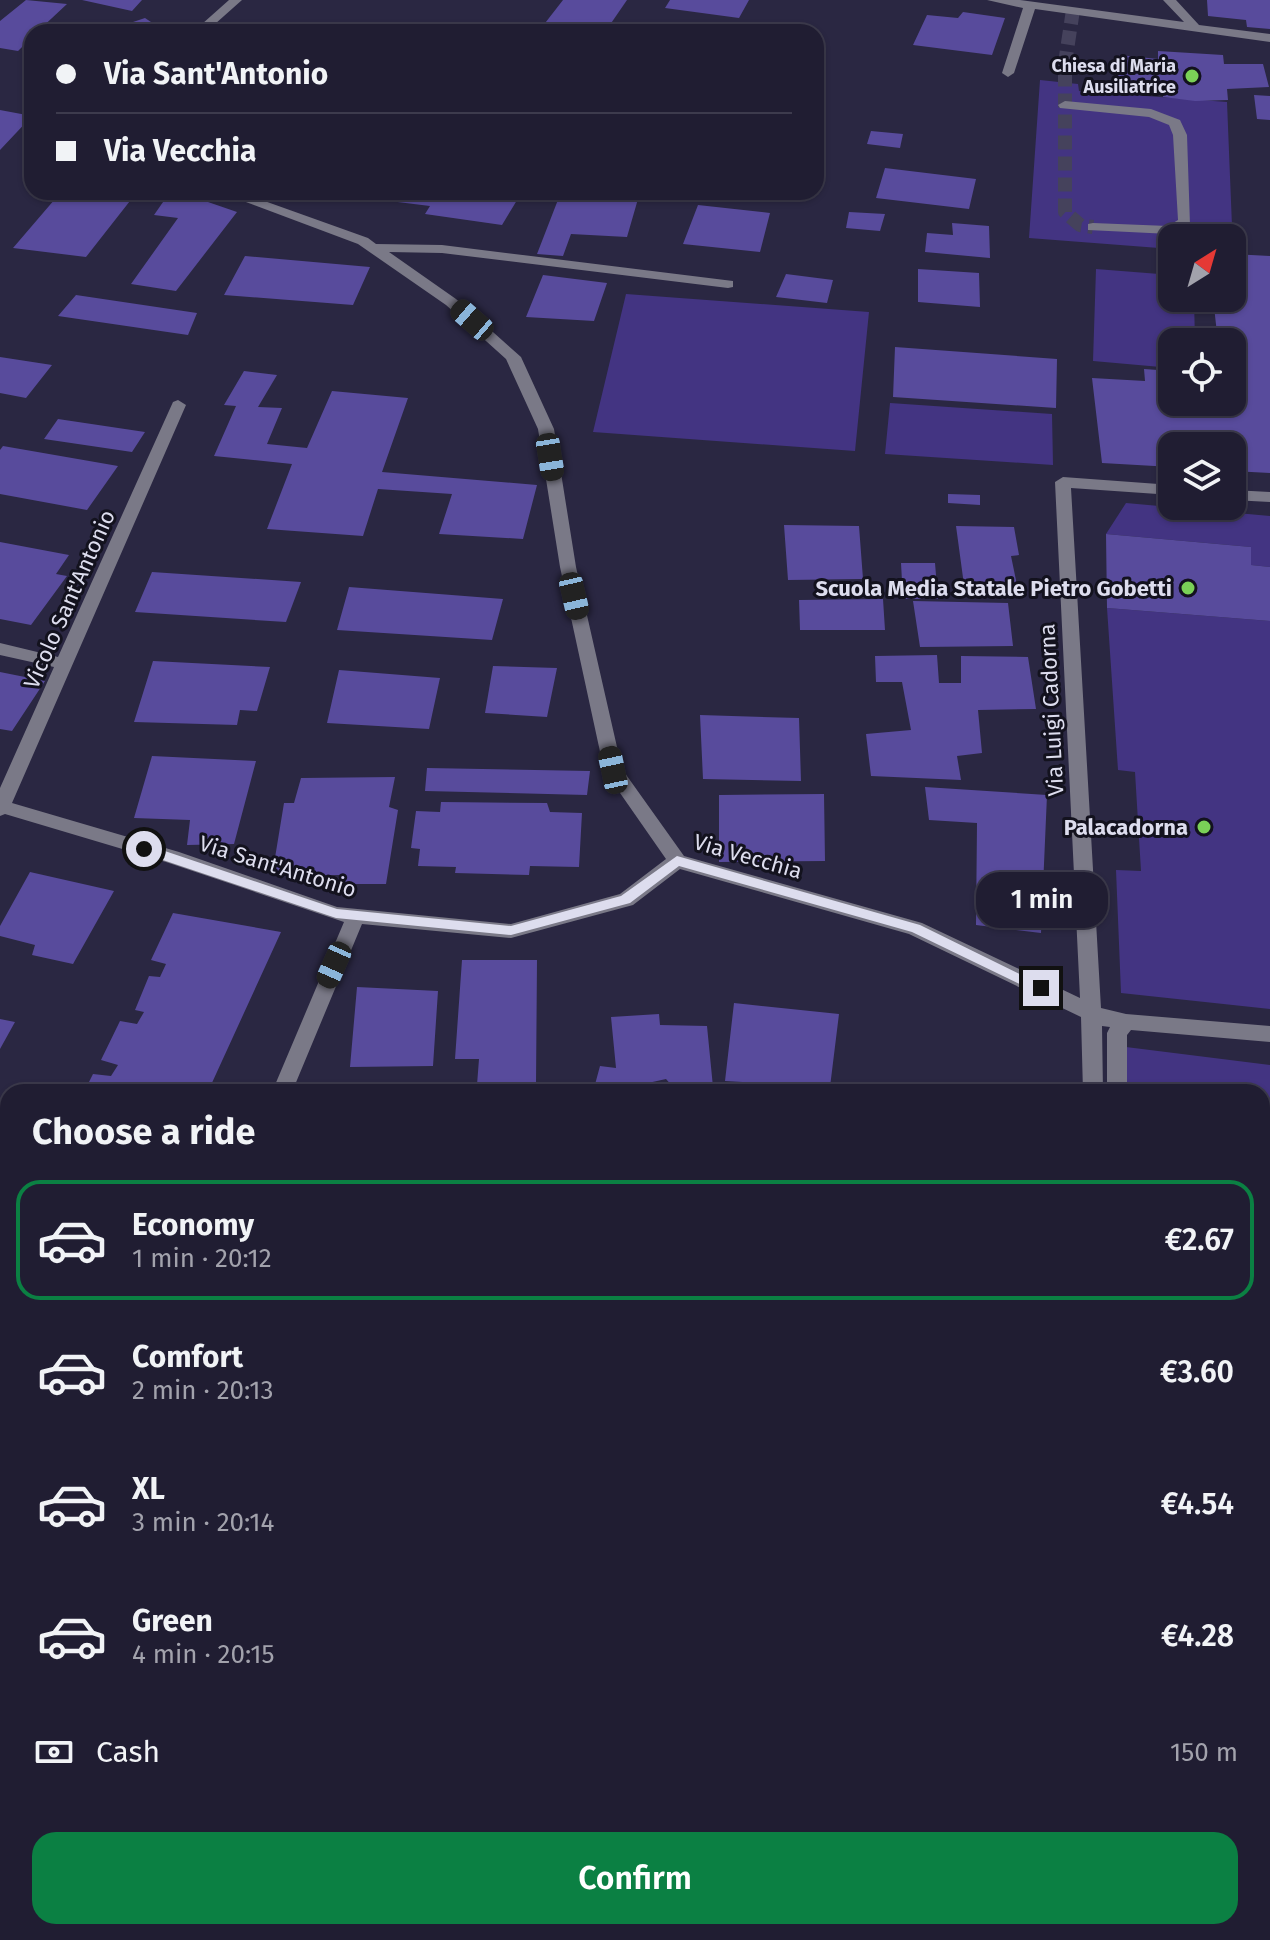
<!DOCTYPE html>
<meta charset="utf-8">
<style>
:root{--surface:#201d32;--page:#2d2a3e;--text:#f1f3f6;--muted:#a2a2ac;--line:#3d3b4d;--accent:#0b8043}
body{margin:0;font-family:"Fira Sans",sans-serif;background:var(--page);color:var(--text);height:100vh;display:flex;flex-direction:column;font-size:30px;white-space:nowrap}
*{box-sizing:border-box;margin:0}
p{font-size:26px;color:var(--muted)}
.icon{flex:none;width:44px;height:44px;fill:none;stroke:currentColor;stroke-width:2;stroke-linecap:round;stroke-linejoin:round}
.map{position:relative;flex:1;overflow:hidden}
.sheet{position:absolute;left:0px;top:1084px;width:1270px;height:856px;display:flex;flex-direction:column;background:var(--surface);border-radius:24px 24px 0 0;box-shadow:0 2px 6px #0004,0 0 0 2px var(--line)}
.sheet>*{flex:none}
.guide{position:absolute;left:24px;top:24px;width:800px;height:176px;border-radius:24px;box-shadow:0 2px 6px #0004,0 0 0 2px var(--line);display:grid;align-content:center;height:176px;padding:0 32px;background:var(--surface)}
.needle{width:52px;rotate:37deg}
.tools{position:absolute;left:1158px;top:224px;display:grid;gap:16px}
.tools a{display:grid;place-items:center;width:88px;height:88px;border-radius:16px;background:var(--surface);box-shadow:0 2px 6px #0004,0 0 0 2px var(--line);font-size:40px}
.end{position:absolute;width:36px;height:36px;margin:-18px;border:10px solid #dde;background:#111;box-shadow:0 0 0 4px #111}
.from{border-radius:50%}
.bubble{position:absolute;height:56px;border-radius:24px;background:var(--surface);box-shadow:0 2px 6px #0004,0 0 0 2px var(--line);font-size:26px;font-weight:600;line-height:56px;text-align:center}
.car{position:absolute;width:24px;height:48px;margin:-24px -12px;border-radius:10px;box-shadow:0 0 6px 2px #0007;background:linear-gradient(#222 24%,#8ab4d8 0 40%,#222 0 76%,#8ab4d8 0 86%,#222 0)}
.guide b{display:flex;align-items:center;gap:28px;height:76px;font-size:30px}
.guide b+b{border-top:2px solid var(--line)}
.guide i{width:20px;height:20px;background:var(--text)}
ul{padding:0;list-style:none}
li{display:flex;align-items:center;gap:24px;height:120px;margin:0 16px 12px;padding:0 16px;border:4px solid transparent;border-radius:24px}
li div{flex:1}
li b{display:block;font-size:30px}
li em{font-style:normal;font-weight:600}
li.active{border-color:var(--accent)}
li>.icon{width:72px;height:72px;stroke-width:1.5}
h2{padding:0 32px;font-size:36px;line-height:96px}
.pay{display:flex;align-items:center;gap:20px;height:88px;padding:0 32px;font-size:30px}
.pay p{margin-inline-start:auto}
.action{display:flex;gap:16px;margin-top:auto;padding:16px 32px}
.action a{flex:1;height:92px;border-radius:24px;background:var(--accent);color:#fff;font-size:32px;font-weight:600;line-height:92px;text-align:center}
.map>svg:first-child{display:block}
.green{fill:#433482}
.building{fill:#584b9c}
.lines{fill:none;stroke-linecap:round;stroke-linejoin:round}
.minor-tunnel{stroke:#45425c;stroke-width:14;stroke-dasharray:14 7;stroke-linecap:butt}
.minor{fill:#7a7987;fill-rule:evenodd}
.route{fill:#dde}
.poi-dot{fill:#7ad157;stroke:#13121e;stroke-width:3}
.labels{text-anchor:middle;stroke-width:6;stroke-linejoin:round;paint-order:stroke}
.far-poi-label{font-size:18px;font-weight:bold;fill:#dde;stroke:#13121e;text-anchor:end}
.poi-label{font-size:22px;font-weight:bold;fill:#dde;stroke:#13121e;text-anchor:end}
.street-label{font-size:22px;fill:#dde;stroke:#13121e}
</style>
<div class="map">
<svg width="1270" height="1940" viewBox="0 0 1270 1940">
<rect width="100%" height="100%" fill="#2a2742"/>
<path class="green" d="M1040,80l38,4 1,7 148,11 6,149 -1,-13h-60v11l-143,-11z
M1096,269l76,6v23h22l1,44h-23v26l-79,-7z
M626,294l243,18 -14,139 -262,-19z
M890,403l162,11 1,51 -168,-11z
M1126,503l144,13v51l-19,-2v-18l-145,-13z
M1107,608l163,13v388l-149,-16 -5,-123 25,1 -6,-99 -17,-2z
M1126,1047l144,18v86l-8,-1v-58h-136z
M1262,1171l8,1v154l-8,-2z"/>
<path class="building" d="M26,0l41,4 -30,28h-5v5l-14,14 -18,-3v-27z
M82,0h60l-10,11z
M563,0h64l-22,32h-81l5,-6 13,1z
M670,0h79l-10,18 -74,-10z
M1207,0h63v29l-23,-2 -1,-7 -38,-4z
M963,12l42,6 -13,37 -79,-10 14,-30 31,3z
M145,18l21,14h-89l12,-10 32,4z
M1158,51l65,4 1,9h39l6,23 -42,2 1,11 -33,1 -32,-4v-7l-45,-6 1,-29 39,4z
M1254,95l16,1v24l-13,-1z
M0,110l32,6 -32,34z
M871,131l32,3 -3,14 -33,-4z
M885,168l91,11 -7,30 -93,-11z
M61,192h76l-51,65 -73,-9z
M170,192h9l58,20 -61,79 -45,-7 47,-66 -24,-3z
M369,192h153l-20,33 -77,-11 5,-8 -65,-8z
M561,192h79l-13,45 -56,-3 -8,22 -26,-2z
M698,205l72,8 -10,39 -77,-8z
M849,212l36,2 -5,17 -34,-3z
M952,223l37,3 1,32 -65,-6 2,-19 26,2z
M1232,254l38,2v217l-38,-2v-25h-60v21l-70,-4 -10,-85 53,3 -1,-12 28,2v31h60v-26h5l-2,-30 -3,-4h-14l-5,-44h19z
M245,256l125,11 -17,38 -129,-10z
M918,269l61,4 1,34 -62,-5z
M786,274l47,6 -6,23 -51,-6z
M543,275l64,8 -13,38 -68,-4z
M76,295l121,18 -9,22 -130,-19z
M895,347l162,12 -1,49 -163,-11z
M0,357l52,8 -26,33 -26,-5z
M244,371l33,4 -19,32 24,1 -15,36 40,4 25,-57 76,7 -26,74 155,13 -14,54 -84,-5 13,-40 -74,-5 -15,47 -96,-7 25,-65 -78,-8 22,-50 -12,-1z
M58,419l87,13 -13,20 -88,-13z
M3,446l115,20 -31,44 -87,-16v-44z
M948,494l32,1v10l-32,-2z
M784,525l75,1 4,53 -75,1z
M956,526l58,1 5,28 -8,1 6,29h-53z
M1106,534l145,13v18l19,2v54l-163,-13z
M0,542l69,13 -13,19 11,2 -36,49 -31,-6z
M901,563h34l3,36h-35z
M152,572l149,10 -15,40 -151,-10z
M349,587l154,12 -11,41 -155,-10z
M883,599l2,31h-85l-1,-30z
M913,601l95,2 5,43 -93,1z
M937,655l2,28h22v-27l67,1 8,52 -58,1 4,43 -25,3 4,24 -90,-4 -5,-42 45,-4 -9,-48h-26l-1,-26z
M153,661l117,6 -13,44 -17,-1 -3,15 -103,-3z
M493,666l64,2 -10,49 -62,-4z
M339,670l101,8 -11,51 -102,-6z
M0,672l45,9 -33,50 -12,-2z
M700,715l99,3 2,63 -98,-2z
M152,756l104,5 -22,83 -47,1 3,-25 -56,-2z
M427,768l163,3 -3,24 -162,-4z
M395,777l-6,30 9,3 -12,74h-48l1,-9 -67,1 12,-73h10l7,-25z
M925,787l122,8 -6,138 -65,-8 1,-102 -48,-3z
M824,794l1,67 -106,1v-67z
M441,802l106,1 3,9 32,1 -3,54 -49,-1 -1,9 -74,-2 1,-6 -38,-1 2,-17 -9,-1 5,-37 24,1z
M30,872l84,19 -41,73 -41,-9 3,-10 -35,-9v-10z
M173,913l108,19 -70,153 -9,-2 -4,9h-114l9,-18 18,2 7,-11 -17,-5 19,-39 17,3 7,-12 -9,-2 14,-34 11,1 6,-13 -15,-4z
M462,960h75l-1,124 -59,1 2,-26h-24z
M357,987l81,4 -5,75 -83,1z
M734,1003l105,11 -9,73 -105,-6z
M659,1014l1,11 47,1 6,61 -39,1 -8,-9 -18,4 -2,9h-53l7,-26 16,2 -5,-51z
M0,1019l15,3 -15,27z
M8,1261v174l-8,-2v-156z
M0,1534l8,2v71l-8,18z
M309,1932h56l-2,8h-56z
M845,1932h192v8h-192z"/>
<g class="lines">
<path class="minor-tunnel" d="M1073,10l-8,53v149l15,13 13,2"/>
<path class="minor" d="M229,0h13l-36,32h-13z
M987,0h33l164,22 -21,-22h13l23,25 71,9v8l-235,-33 -21,64 -6,4 -6,-4 21,-65z
M1065,101l86,8 29,11 7,15 3,90 -20,9 -82,-4v-6l5,-1 75,3 10,-6 -5,-85 -4,-10 -20,-8 -89,-9 -2,-3z
M219,192h20l129,46 8,6 66,1 291,36v6l-5,1 -286,-35 -53,-1 67,47 65,58 33,72 22,138 46,202 62,87 238,67 158,75 -25,-516 8,-5 109,8v10l-101,-7 30,520 25,6 144,12v16l-139,-12 -4,5v57h-20v-59l3,-6 -8,-1 1,66h-20l-2,-75 -172,-83 -229,-65 -47,36 -122,33 -149,-14 -70,168h-20l72,-170 -178,-60 -161,-48 -5,2v-28l54,-121 -54,-12v-12l58,14 115,-255 5,-2 8,5 -174,398 167,49 158,55 174,17 109,-30 46,-35 -62,-89 -44,-203 -22,-138 -32,-70 -60,-54 -88,-61z
M1232,490l38,2v10l-38,-2z
M1262,1365l8,2v20l-8,-2z
M8,1765v45l-8,3v-45z"/>
</g>
<path class="route" d="M144,844l193,65 174,17 110,-30 56,-40 243,69 128,63 -2,4h-10l-124,-60 -233,-66 -49,37 -119,32 -175,-17 -197,-66v-6z"/>
<g class="poi-dot">
<circle cx="1192" cy="76" r="8"/>
<circle cx="1188" cy="588" r="8"/>
<circle cx="1204" cy="827" r="8"/>
</g>
<g class="labels">
<g class="far-poi-label">
<text x="1176" y="72">Chiesa di Maria<tspan x="1176" dy="21">Ausiliatrice</tspan></text>
</g>
<g class="poi-label">
<text x="1172" y="596">Scuola Media Statale Pietro Gobetti</text>
<text x="1188" y="835">Palacadorna</text>
</g>
<g class="street-label">
<text transform="translate(69 599) rotate(-66)" y="8">Vicolo Sant'Antonio</text>
<text transform="translate(1051 710) rotate(-93)" y="8">Via Luigi Cadorna</text>
<text transform="translate(748 856) rotate(16)" y="8">Via Vecchia</text>
<text transform="translate(278 866) rotate(17)" y="8">Via Sant'Antonio</text>
</g>
</g>
</svg>
<div class="tools">
<a><svg class="needle" viewBox="-14 -14 28 28"><path d="M0-13l5 13h-10z" fill="#e53935"/><path d="M0 13l5-13h-10z" fill="#a2a2ac"/></svg></a>
<a><svg class="icon" aria-label="locate" viewBox="0 0 24 24"><circle cx="12" cy="12" r="6"/><path d="M12 2v4M12 18v4M2 12h4M18 12h4"/></svg></a>
<a><svg class="icon" aria-label="layers" viewBox="0 0 24 24"><path d="M12 4l9 5-9 5-9-5zM3 14l9 5 9-5"/></svg></a>
</div>
<i class="end from" style="left:144px;top:849px"></i>
<i class="end" style="left:1041px;top:988px"></i>
<div class="bubble" style="left:976px;top:872px;width:132px">1 min</div>
<i class="car" style="left:472px;top:320px;rotate:311deg"></i>
<i class="car" style="left:550px;top:457px;rotate:171deg"></i>
<i class="car" style="left:574px;top:596px;rotate:167deg"></i>
<i class="car" style="left:613px;top:770px;rotate:348deg"></i>
<i class="car" style="left:334px;top:965px;rotate:204deg"></i>
<div class="guide">
<b><i class="from"></i>Via Sant'Antonio</b>
<b><i></i>Via Vecchia</b>
</div>
<section class="sheet">
<h2>Choose a ride</h2>
<ul>
<li class="active"><svg class="icon" aria-label="car" viewBox="0 0 24 24"><path d="M5 17H2v-5l4-1 3-4h7l3 4 3 1v5h-3M9 17h6M6 11h13"/><circle cx="7" cy="17" r="2"/><circle cx="17" cy="17" r="2"/></svg><div><b>Economy</b><p>1 min · 20:12</p></div><em>€2.67</em></li>
<li><svg class="icon" aria-label="car" viewBox="0 0 24 24"><path d="M5 17H2v-5l4-1 3-4h7l3 4 3 1v5h-3M9 17h6M6 11h13"/><circle cx="7" cy="17" r="2"/><circle cx="17" cy="17" r="2"/></svg><div><b>Comfort</b><p>2 min · 20:13</p></div><em>€3.60</em></li>
<li><svg class="icon" aria-label="car" viewBox="0 0 24 24"><path d="M5 17H2v-5l4-1 3-4h7l3 4 3 1v5h-3M9 17h6M6 11h13"/><circle cx="7" cy="17" r="2"/><circle cx="17" cy="17" r="2"/></svg><div><b>XL</b><p>3 min · 20:14</p></div><em>€4.54</em></li>
<li><svg class="icon" aria-label="car" viewBox="0 0 24 24"><path d="M5 17H2v-5l4-1 3-4h7l3 4 3 1v5h-3M9 17h6M6 11h13"/><circle cx="7" cy="17" r="2"/><circle cx="17" cy="17" r="2"/></svg><div><b>Green</b><p>4 min · 20:15</p></div><em>€4.28</em></li>
</ul>
<div class="pay"><svg class="icon" aria-label="cash" viewBox="0 0 24 24"><path d="M3 7h18v10H3z"/><circle cx="12" cy="12" r="2"/></svg>Cash<p>150 m</p></div>
<div class="action"><a>Confirm</a></div>
</section>
</div>
